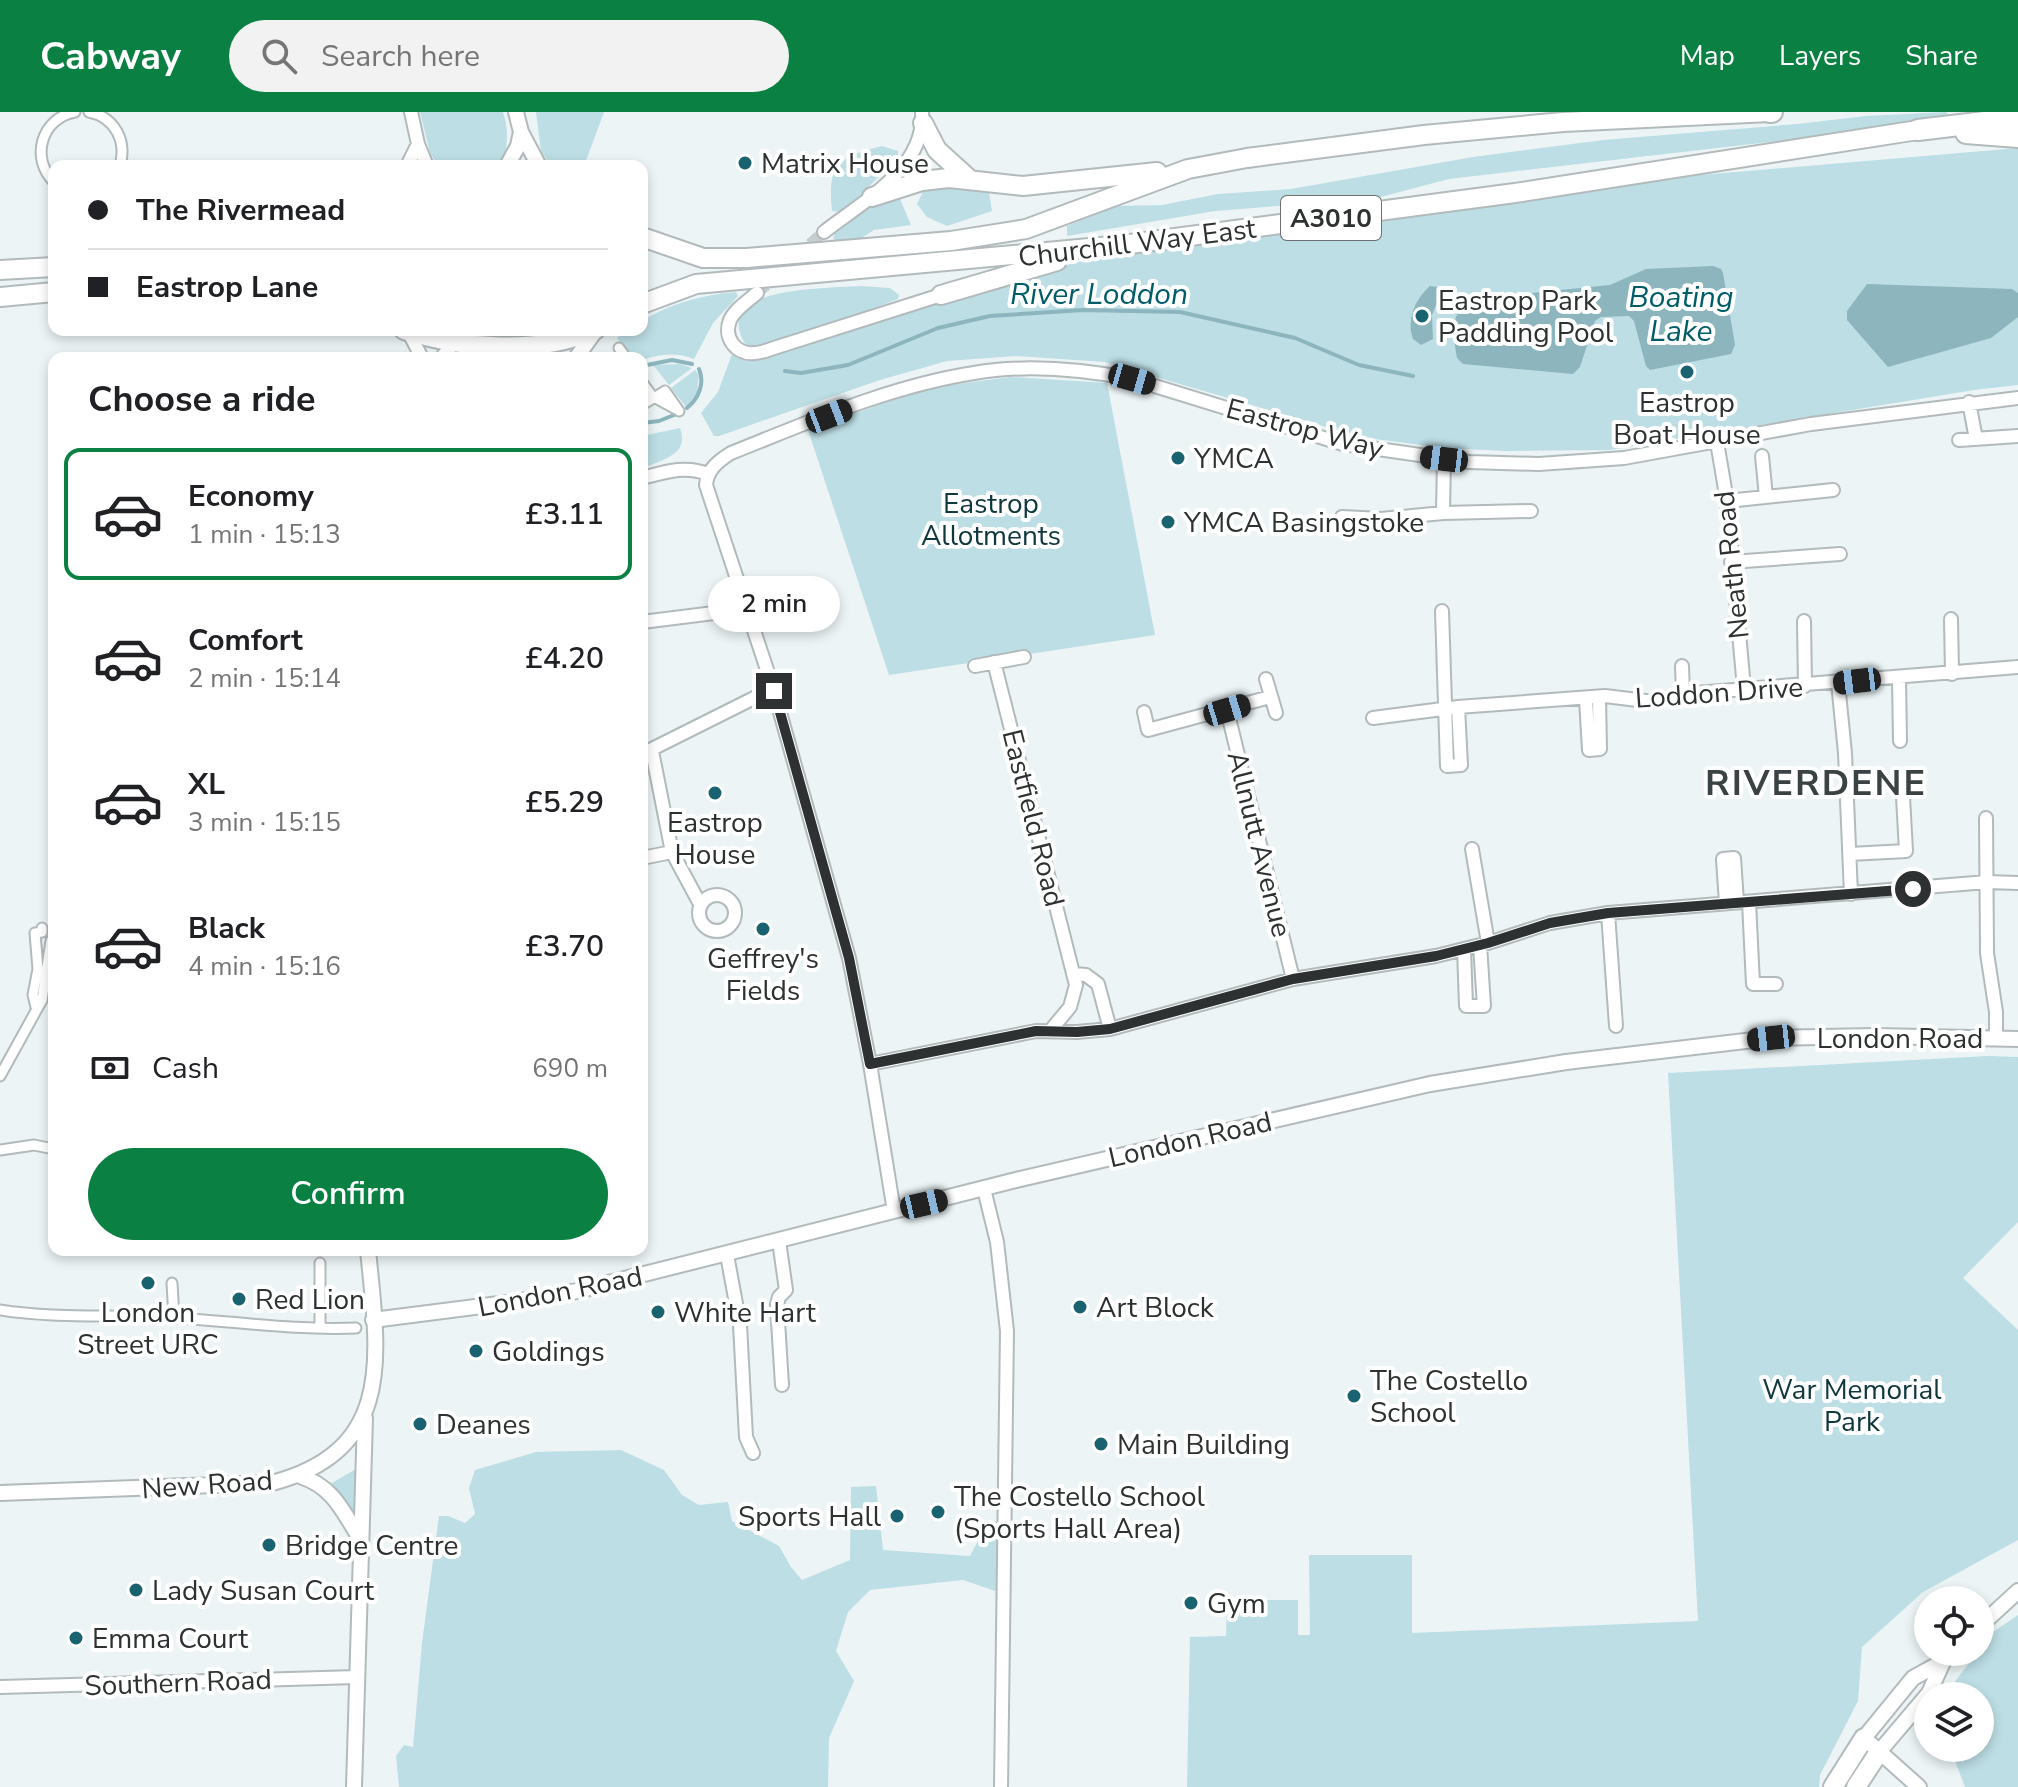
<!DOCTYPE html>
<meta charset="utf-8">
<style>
:root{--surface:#fff;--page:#f2f2f2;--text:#202124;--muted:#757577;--line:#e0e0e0;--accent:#0b8043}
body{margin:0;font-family:"Nunito Sans",sans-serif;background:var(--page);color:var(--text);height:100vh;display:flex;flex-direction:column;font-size:30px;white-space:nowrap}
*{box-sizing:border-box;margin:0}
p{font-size:26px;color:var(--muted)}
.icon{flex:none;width:44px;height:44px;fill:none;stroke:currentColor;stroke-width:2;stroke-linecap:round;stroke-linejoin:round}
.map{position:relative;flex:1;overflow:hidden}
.side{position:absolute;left:48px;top:240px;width:600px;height:904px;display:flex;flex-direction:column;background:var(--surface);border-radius:16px;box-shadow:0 4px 12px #0003}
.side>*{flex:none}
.hud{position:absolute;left:48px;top:48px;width:600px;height:176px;border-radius:16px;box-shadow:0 4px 12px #0003;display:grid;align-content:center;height:176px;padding:0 40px;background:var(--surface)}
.buttons{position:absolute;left:1914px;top:1474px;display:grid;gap:16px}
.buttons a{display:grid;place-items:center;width:80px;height:80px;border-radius:50%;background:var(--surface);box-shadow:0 4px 12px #0003;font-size:40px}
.end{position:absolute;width:36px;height:36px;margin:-18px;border:10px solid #2e3131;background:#fff;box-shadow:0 0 0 4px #fff}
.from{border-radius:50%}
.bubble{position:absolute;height:56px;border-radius:28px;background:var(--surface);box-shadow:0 4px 12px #0003;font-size:26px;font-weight:600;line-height:56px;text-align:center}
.car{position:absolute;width:24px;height:48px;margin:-24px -12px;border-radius:10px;box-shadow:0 0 6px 2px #0007;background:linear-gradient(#222 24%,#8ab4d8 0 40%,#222 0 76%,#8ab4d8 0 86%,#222 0)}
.hud b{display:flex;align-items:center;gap:28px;height:76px;font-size:30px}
.hud b+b{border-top:2px solid var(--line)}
.hud i{width:20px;height:20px;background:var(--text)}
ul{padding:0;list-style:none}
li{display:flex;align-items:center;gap:24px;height:132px;margin:0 16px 12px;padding:0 24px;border:4px solid transparent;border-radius:16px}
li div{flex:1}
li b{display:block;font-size:30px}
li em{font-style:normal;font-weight:600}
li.current{border-color:var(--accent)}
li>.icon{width:72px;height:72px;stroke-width:1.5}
h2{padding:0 40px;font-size:36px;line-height:96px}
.pay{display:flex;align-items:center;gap:20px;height:88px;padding:0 40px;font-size:30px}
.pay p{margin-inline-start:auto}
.cta{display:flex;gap:16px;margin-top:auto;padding:16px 40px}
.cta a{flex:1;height:92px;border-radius:48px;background:var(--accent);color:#fff;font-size:32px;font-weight:600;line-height:92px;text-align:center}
header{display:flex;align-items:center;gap:48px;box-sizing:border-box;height:112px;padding:0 40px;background:var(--accent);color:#fff}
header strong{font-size:38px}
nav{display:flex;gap:44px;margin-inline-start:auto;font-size:28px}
.search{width:560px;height:72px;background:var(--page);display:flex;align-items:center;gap:20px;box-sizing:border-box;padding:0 28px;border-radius:44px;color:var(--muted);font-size:30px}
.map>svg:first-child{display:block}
.green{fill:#bddee5}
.water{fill:#8db5be}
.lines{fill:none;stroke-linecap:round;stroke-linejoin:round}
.stream{stroke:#8db5be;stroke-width:4}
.minor-tunnel{stroke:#c6cdce;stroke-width:12;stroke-dasharray:12 6;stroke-linecap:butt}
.pedestrian-casing{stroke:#b2babc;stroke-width:13}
.minor-casing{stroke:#b2babc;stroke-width:16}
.tertiary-casing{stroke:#b2babc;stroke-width:18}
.primary-casing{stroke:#b2babc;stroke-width:22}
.trunk-casing{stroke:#b2babc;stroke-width:24}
.pedestrian{stroke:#fff;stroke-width:9}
.minor{stroke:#fff;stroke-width:12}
.tertiary{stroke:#fff;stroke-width:14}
.primary{stroke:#fff;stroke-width:18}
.trunk{stroke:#fff;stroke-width:20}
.route{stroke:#2e3131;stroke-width:10}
.poi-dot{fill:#196370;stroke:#fff;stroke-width:3}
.labels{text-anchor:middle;stroke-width:8;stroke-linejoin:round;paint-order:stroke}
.shield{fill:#fff;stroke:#6d6f6f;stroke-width:2}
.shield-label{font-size:26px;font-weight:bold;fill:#2e3131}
.poi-label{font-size:28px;fill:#2e3131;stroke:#fff;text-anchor:start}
.street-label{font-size:28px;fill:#2e3131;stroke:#fff}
.park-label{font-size:28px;fill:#0f373e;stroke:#fff}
.water-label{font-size:30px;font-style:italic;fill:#015c69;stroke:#fff}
.district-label{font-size:36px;font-weight:bold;letter-spacing:2px;fill:#3b4243;stroke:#fff}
</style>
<header>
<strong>Cabway</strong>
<div class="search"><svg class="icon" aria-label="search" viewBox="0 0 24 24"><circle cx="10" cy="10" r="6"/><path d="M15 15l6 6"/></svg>Search here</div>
<nav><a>Map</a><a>Layers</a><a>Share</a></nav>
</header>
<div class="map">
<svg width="2018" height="1675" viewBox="0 0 2018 1675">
<rect width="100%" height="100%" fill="#ecf4f5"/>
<path class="green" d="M420,0h83c6,18 5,35 -1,52l-64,2 -8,-13z
M536,0h68l-20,54h-33l-10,-15z
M1946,0l5,5 -173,24 -329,38 -72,19 -162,13 -148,25v-10l49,-20 46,-1 56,-11 73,-5 182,-32 130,-17 194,-16 69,-8z
M882,34l16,5v7l-55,54 -11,-1c-5,-47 6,-54 50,-65z
M2018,36v237l-44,5 -365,60 -103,1 -63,-3 -83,-11 -255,-75 -89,-6 -69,5 -67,19 -161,56h-5l-13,-23 17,-21 14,-38 13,3 332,-95 576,-83z
M942,67l47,13 3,19 -45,15 -20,-9 -10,-13 9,-18z
M881,83l19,4 11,26 -37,5 -14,9 -22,4 -5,-5 6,-14 21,-9z
M861,174l29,2 9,7 -1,4c-47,17 -101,46 -150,49 -44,-63 78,-59 113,-62z
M736,180l2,4 -25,27 -19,36c-17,-7 -35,-5 -52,1v-2h-9l-16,-20 11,-8h14v-9c29,-18 60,-26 94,-29z
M680,252l12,4 -23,17 -16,-20z
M695,258l4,5 -2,18 -11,14 -15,-19z
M1010,265l97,6 48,252 -266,40 -81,-245 119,-42z
M680,316c10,28 -19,31 -38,41v-33z
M1988,944l30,1v165l-55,56 55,52v210l-95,52 -61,55 -4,54 -38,74 -1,12h-632l3,-150 36,-1 1,-36h71v35h12l-1,-80h103v78l286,-12 -30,-548z
M621,1338l43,20 18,25 17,10 29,-3 4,19 47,25 12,21 11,13 48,-20 1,-73 25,-1 7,64 87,6 19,-36 17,4 -2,70 -41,-14 -93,10 -22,22 -12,39 18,30 -25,57 -1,49h-429l-3,-31 8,-11 9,2 9,-104 17,-127h9l17,7 10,-9 -6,-26 6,-18 61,-18z
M356,1357v53l-24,-39z
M2018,1503v172h-53l-15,-39h30v-52h-36l49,-64z"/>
<path class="water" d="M1713,154l8,3 2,4 12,72 -4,9 -81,16 -4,-4 -12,-45 -5,-5 -28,1 -6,4 -15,46 -7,7 -110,-10 -6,-6c-4,-24 -9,-45 16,-59l137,-14 36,-16z
M1867,172l145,5 6,4v24l-27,21 -103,29 -41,-47v-9z
M1430,174l8,1 2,8 -8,20 1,24 -12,6 -8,-6c-7,-19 2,-40 17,-53z"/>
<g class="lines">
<path class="stream" d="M642,254l30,-6 20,4
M785,259l16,2 47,-8 90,-37 52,-12 93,-6 97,2 115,26 64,27 54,11
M687,296c12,-10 18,-25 12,-39
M642,311l17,-2 15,-6"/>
<path class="minor-tunnel" d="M757,181l67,-61"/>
<g class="pedestrian-casing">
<path id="pedestrian" d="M89,0c26,5 38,29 31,54
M54,70c-24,-23 -13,-64 21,-70
M619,236l7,10
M642,270l10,14 24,13
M642,293l23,-14 14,20
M36,895l-3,-12 5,-26 -3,-36 7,-1v-4
M0,964l42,-76 9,-59h3
M0,1038l34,-5 20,4
M172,1171l2,35
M0,1198c51,8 102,5 154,7 67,2 135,14 202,11
M320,1216v-65"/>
</g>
<g class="minor-casing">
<path id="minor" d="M411,0l7,32 9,22
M407,54l11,-22
M824,120c38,-30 102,-64 98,-120
M757,181c-9,8 -22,16 -27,27 -7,18 6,35 25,33 6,0 13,-3 19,-5l167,-53
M408,219l14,27
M441,246l14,-16
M1969,290l7,37
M1959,328l59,-4
M1717,330l10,59 17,187
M1762,344l4,41
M642,366c23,-6 43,-13 66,-4
M1727,389l106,-11
M1443,401l1,-54
M1342,405l39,2 62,-6 88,-2
M1731,450l109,-8
M1442,499l5,155 14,-1 -3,-58
M1951,507l1,55
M1804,509l1,65
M642,510l104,-13
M994,550l82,323 -6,22 -20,24
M975,554l49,-9
M1682,554l1,28
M1899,566l1,63
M1266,567l10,34
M1838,571l7,70 6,141
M1586,587l3,51 11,-1 -1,-51
M1227,598l66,269
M1144,600l4,18 122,-33
M1373,606l85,-11 147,-11 49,6 29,-8 335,-27
M642,642l118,-59 14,-4
M1986,706l1,135 9,59v27
M1472,737l16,94
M672,740l28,52
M1850,742l56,-3 -3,-54
M642,746l30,-6 -20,-101
M699 801a18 18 0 1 1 36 0a18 18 0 1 1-36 0Z
M1749,790l4,82h23
M1726,791l-3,-44 11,-1 3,44
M1608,801l8,113
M1464,837l2,57h18l-4,-61
M1074,862l12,1 12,9 12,45
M870,952l166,-33 41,1 33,-3 183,-50 143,-23 52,-13 62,-20 58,-10 379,-31 31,1
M984,1077l13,53 10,89 -6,456
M894,1099l-24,-147 -21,-106 -75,-267 -68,-206c1,-15 12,-24 25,-32 78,-31 159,-67 243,-80 52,-9 107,-4 158,6l211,65 126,18 70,2 85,-6 187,-34 207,-26
M779,1129l7,49 -7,7 -2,8 5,80
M727,1143l13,70 6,112 7,16
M0,1575l357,-10"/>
</g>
<g class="tertiary-casing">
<path id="tertiary" d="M516,0l5,20 18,34
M507,54l11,-20 3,-14
M576,246l20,-28
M373,1208l141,-18 63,-11 439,-111 414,-96 136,-22 205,-24 105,-2 142,3
M300,1364c34,11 43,36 61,64
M0,1381l272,-10c125,-33 106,-129 96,-233
M1980,1514l38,-35
M1879,1640l50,-59 14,-31
M354,1675l11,-369
M1919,1675l-55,-49 49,-60 31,-17 8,-9"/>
</g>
<g class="primary-casing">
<path id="primary" d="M923,11l14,27 32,29
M872,85l50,-16 27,-3 74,8 134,-14
M642,125l61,21h44l204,-17 75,-12 162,-60 59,-11 177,-23 139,-13 207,-10
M0,158l54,-3
M941,183l116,-34
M0,185l54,-5
M642,192l54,-20 426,-39 393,-52 403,-63
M404,218c61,19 131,25 191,0
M1833,1675l31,-49
M1856,1675l23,-35"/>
</g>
<g class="trunk-casing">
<path id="trunk" d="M1770,0h2
M1918,18l100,-12
M1966,21l52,4"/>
</g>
<use href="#pedestrian" class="pedestrian"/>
<use href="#minor" class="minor"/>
<use href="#tertiary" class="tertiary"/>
<use href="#primary" class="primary"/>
<use href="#trunk" class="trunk"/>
</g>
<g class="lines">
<path class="route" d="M774,579l75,267 21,106 166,-33 41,1 33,-3 183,-50 143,-23 52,-13 62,-20 58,-10 305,-24"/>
</g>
<g class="poi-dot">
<circle cx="745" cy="51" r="8"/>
<circle cx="1422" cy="204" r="8"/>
<circle cx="1687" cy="260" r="8"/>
<circle cx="1178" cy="346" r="8"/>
<circle cx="1168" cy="410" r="8"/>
<circle cx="715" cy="681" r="8"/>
<circle cx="763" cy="817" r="8"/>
<circle cx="148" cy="1171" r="8"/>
<circle cx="239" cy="1187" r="8"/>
<circle cx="1080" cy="1195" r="8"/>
<circle cx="658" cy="1200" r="8"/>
<circle cx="476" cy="1239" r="8"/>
<circle cx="1354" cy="1284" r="8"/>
<circle cx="420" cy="1312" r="8"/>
<circle cx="1101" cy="1332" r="8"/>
<circle cx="938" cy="1400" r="8"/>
<circle cx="897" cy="1404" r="8"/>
<circle cx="269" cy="1433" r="8"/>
<circle cx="136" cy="1478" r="8"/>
<circle cx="1191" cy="1491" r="8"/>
<circle cx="76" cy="1526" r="8"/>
</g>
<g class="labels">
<rect class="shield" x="1281" y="84" width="100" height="44" rx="6"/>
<g class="shield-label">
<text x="1331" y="115">A3010</text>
</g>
<g class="poi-label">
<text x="761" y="61">Matrix House</text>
<text x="1438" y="198">Eastrop Park<tspan x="1438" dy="32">Paddling Pool</tspan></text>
<text x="1687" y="300" text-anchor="middle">Eastrop<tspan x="1687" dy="32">Boat House</tspan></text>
<text x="1194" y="356">YMCA</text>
<text x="1184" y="420">YMCA Basingstoke</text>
<text x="715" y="720" text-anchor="middle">Eastrop<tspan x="715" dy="32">House</tspan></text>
<text x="763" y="856" text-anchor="middle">Geffrey's<tspan x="763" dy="32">Fields</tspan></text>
<text x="255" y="1197">Red Lion</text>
<text x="1096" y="1205">Art Block</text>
<text x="148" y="1210" text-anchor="middle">London<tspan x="148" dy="32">Street URC</tspan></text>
<text x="674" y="1210">White Hart</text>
<text x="492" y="1249">Goldings</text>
<text x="1370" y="1278">The Costello<tspan x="1370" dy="32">School</tspan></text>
<text x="436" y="1322">Deanes</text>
<text x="1117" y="1342">Main Building</text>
<text x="954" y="1394">The Costello School<tspan x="954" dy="32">(Sports Hall Area)</tspan></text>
<text x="881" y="1414" text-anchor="end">Sports Hall</text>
<text x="285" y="1443">Bridge Centre</text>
<text x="152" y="1488">Lady Susan Court</text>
<text x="1207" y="1501">Gym</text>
<text x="92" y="1536">Emma Court</text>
</g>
<g class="street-label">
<text transform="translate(1137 130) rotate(-7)" y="10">Churchill Way East</text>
<text transform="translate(1305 316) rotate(15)" y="10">Eastrop Way</text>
<text transform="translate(1731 453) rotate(-96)" y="10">Neath Road</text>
<text transform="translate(1719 580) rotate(-4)" y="10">Loddon Drive</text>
<text transform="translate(1034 706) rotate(76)" y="10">Eastfield Road</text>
<text transform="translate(1260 732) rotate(76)" y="10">Allnutt Avenue</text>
<text x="1900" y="936">London Road</text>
<text transform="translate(1190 1027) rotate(-13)" y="10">London Road</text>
<text transform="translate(560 1179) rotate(-11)" y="10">London Road</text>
<text transform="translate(207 1372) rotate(-4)" y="10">New Road</text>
<text transform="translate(178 1570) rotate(-2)" y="10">Southern Road</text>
</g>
<g class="park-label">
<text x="991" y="401">Eastrop<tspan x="991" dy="32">Allotments</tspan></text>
<text x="1852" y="1287">War Memorial<tspan x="1852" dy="32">Park</tspan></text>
</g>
<g class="water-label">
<text x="1099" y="192">River Loddon</text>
<text x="1681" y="195">Boating<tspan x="1681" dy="34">Lake</tspan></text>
</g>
<g class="district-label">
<text x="1816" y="683">RIVERDENE</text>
</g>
</g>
</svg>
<div class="buttons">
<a><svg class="icon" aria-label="locate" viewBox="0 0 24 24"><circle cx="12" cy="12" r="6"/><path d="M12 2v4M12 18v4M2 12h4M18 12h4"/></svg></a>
<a><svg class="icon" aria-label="layers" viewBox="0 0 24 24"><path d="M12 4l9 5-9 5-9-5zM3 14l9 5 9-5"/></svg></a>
</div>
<i class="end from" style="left:1913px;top:777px"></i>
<i class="end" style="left:774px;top:579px"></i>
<div class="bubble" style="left:708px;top:464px;width:132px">2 min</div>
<i class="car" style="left:1132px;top:267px;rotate:106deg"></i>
<i class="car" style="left:829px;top:304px;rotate:69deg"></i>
<i class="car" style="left:1444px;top:347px;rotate:277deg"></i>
<i class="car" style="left:1857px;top:569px;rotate:263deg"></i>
<i class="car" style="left:1227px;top:598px;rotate:73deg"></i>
<i class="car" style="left:1771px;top:926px;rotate:264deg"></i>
<i class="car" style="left:924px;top:1092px;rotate:77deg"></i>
<div class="hud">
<b><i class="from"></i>The Rivermead</b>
<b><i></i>Eastrop Lane</b>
</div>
<section class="side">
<h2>Choose a ride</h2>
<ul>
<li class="current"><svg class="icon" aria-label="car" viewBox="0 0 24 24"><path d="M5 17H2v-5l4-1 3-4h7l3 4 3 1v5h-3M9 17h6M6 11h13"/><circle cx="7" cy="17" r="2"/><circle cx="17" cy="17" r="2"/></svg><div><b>Economy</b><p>1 min · 15:13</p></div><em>£3.11</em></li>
<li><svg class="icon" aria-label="car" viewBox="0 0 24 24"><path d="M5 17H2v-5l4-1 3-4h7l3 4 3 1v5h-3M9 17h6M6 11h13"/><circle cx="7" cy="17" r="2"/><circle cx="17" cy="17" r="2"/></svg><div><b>Comfort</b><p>2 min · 15:14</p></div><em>£4.20</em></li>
<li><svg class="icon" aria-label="car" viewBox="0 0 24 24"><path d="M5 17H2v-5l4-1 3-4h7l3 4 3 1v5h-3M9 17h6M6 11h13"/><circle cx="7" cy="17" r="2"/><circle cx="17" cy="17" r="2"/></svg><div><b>XL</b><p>3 min · 15:15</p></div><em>£5.29</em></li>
<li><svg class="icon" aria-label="car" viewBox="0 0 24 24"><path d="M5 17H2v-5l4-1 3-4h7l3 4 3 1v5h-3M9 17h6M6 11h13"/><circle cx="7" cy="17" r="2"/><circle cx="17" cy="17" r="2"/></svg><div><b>Black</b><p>4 min · 15:16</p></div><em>£3.70</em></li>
</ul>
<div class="pay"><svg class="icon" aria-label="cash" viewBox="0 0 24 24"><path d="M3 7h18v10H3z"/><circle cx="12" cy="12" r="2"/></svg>Cash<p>690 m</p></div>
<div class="cta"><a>Confirm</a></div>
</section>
</div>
